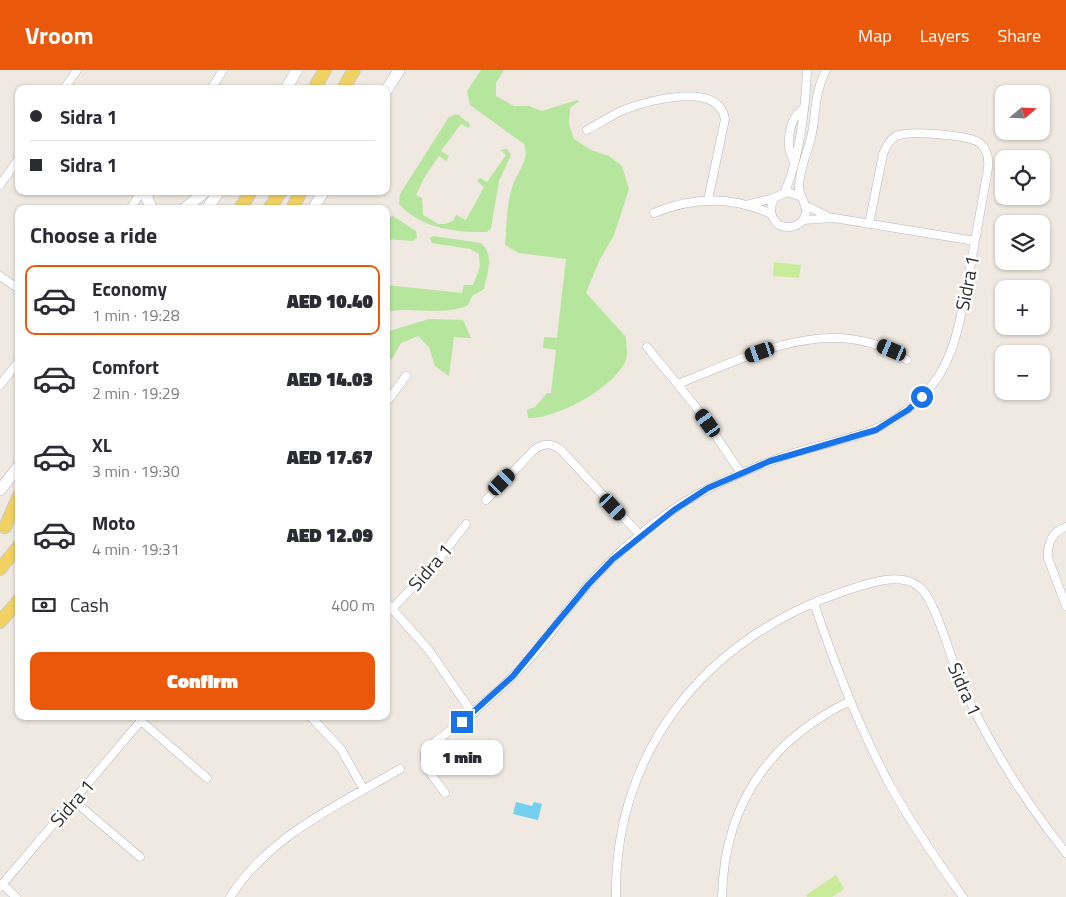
<!DOCTYPE html>
<meta charset="utf-8">
<style>
:root{--surface:#fff;--page:#f2f2f3;--text:#2b2b33;--muted:#7c7c81;--line:#e1e1e2;--accent:#ea580c}
body{margin:0;font-family:"Titillium Web",sans-serif;background:var(--page);color:var(--text);height:100vh;display:flex;flex-direction:column;font-size:19px;white-space:nowrap}
*{box-sizing:border-box;margin:0}
p{font-size:16px;color:var(--muted)}
.icon{flex:none;width:28px;height:28px;fill:none;stroke:currentColor;stroke-width:2;stroke-linecap:round;stroke-linejoin:round}
.map{position:relative;flex:1;overflow:hidden}
.panel{position:absolute;left:15px;top:135px;width:375px;height:515px;display:flex;flex-direction:column;background:var(--surface);border-radius:10px;box-shadow:0 1px 4px #0004}
.panel>*{flex:none}
.guide{position:absolute;left:15px;top:15px;width:375px;height:110px;border-radius:10px;box-shadow:0 1px 4px #0004;display:grid;align-content:center;height:110px;padding:0 15px;background:var(--surface)}
.needle{width:32px;rotate:71deg}
.controls{position:absolute;left:995px;top:15px;display:grid;gap:10px}
.controls a{display:grid;place-items:center;width:55px;height:55px;border-radius:10px;background:var(--surface);box-shadow:0 1px 4px #0004;font-size:25px}
.end{position:absolute;width:22px;height:22px;margin:-11px;border:6px solid #1a73e8;background:#fff;box-shadow:0 0 0 2px #fff}
.from{border-radius:50%}
.bubble{position:absolute;height:35px;border-radius:10px;background:var(--surface);box-shadow:0 1px 4px #0004;font-size:16px;font-weight:800;line-height:35px;text-align:center}
.car{position:absolute;width:15px;height:30px;margin:-15px -8px;border-radius:6px;box-shadow:0 0 4px 1px #0007;background:linear-gradient(#222 24%,#8ab4d8 0 40%,#222 0 76%,#8ab4d8 0 86%,#222 0)}
.guide b{display:flex;align-items:center;gap:18px;height:48px;font-size:19px}
.guide b+b{border-top:1px solid var(--line)}
.guide i{width:12px;height:12px;background:var(--text)}
ul{padding:0;list-style:none}
li{display:flex;align-items:center;gap:15px;height:70px;margin:0 10px 8px;padding:0 5px;border:2px solid transparent;border-radius:10px}
li div{flex:1}
li b{display:block;font-size:19px}
li em{font-style:normal;font-weight:800}
li.current{border-color:var(--accent)}
li>.icon{width:45px;height:45px;stroke-width:1.5}
h2{padding:0 15px;font-size:22px;line-height:60px}
.pay{display:flex;align-items:center;gap:12px;height:55px;padding:0 15px;font-size:19px}
.pay p{margin-inline-start:auto}
.primary-button{display:flex;gap:10px;margin-top:auto;padding:10px 15px}
.primary-button a{flex:1;height:58px;border-radius:10px;background:var(--accent);color:#fff;font-size:20px;font-weight:800;line-height:58px;text-align:center}
header{display:flex;align-items:center;gap:30px;box-sizing:border-box;height:70px;padding:0 25px;background:var(--accent);color:#fff}
header strong{font-size:24px}
nav{display:flex;gap:28px;margin-inline-start:auto;font-size:18px}
.map>svg:first-child{display:block}
.green{fill:#b6e59e}
.pitch{fill:#c9ec9a}
.water{fill:#75cff0}
.lines{fill:none;stroke-linecap:round;stroke-linejoin:round}
.minor-casing{stroke:#b4b7c1;stroke-width:9}
.secondary-casing{stroke:#b4b7c1;stroke-width:12}
.primary-casing{stroke:#c9c9c9;stroke-width:14}
.minor{stroke:#fff;stroke-width:8}
.secondary{stroke:#fff;stroke-width:11}
.primary{stroke:#f2d163;stroke-width:12}
.route{stroke:#1a73e8;stroke-width:6}
.labels{text-anchor:middle;stroke-width:5;stroke-linejoin:round;paint-order:stroke}
.street-label{font-size:19px;fill:#2e2e2e;stroke:#fff}
</style>
<header>
<strong>Vroom</strong>
<nav><a>Map</a><a>Layers</a><a>Share</a></nav>
</header>
<div class="map">
<svg width="1066" height="827" viewBox="0 0 1066 827">
<rect width="100%" height="100%" fill="#efe9e1"/>
<path class="green" d="M481,0h23l-8,13v13l18,10h15l13,5 35,-11 2,1 -9,7 -1,16 5,15 17,11 18,6 13,10 7,23 -15,46 -15,26 -13,32 40,44c0,7 2,17 0,23 -12,28 -69,59 -98,58l-1,-8 8,-3 12,-14h4l5,-43 -13,-2 1,-11 13,1 9,-79 -47,-6 -14,-8c2,-20 1,-46 10,-65 6,-13 14,-22 9,-36l-54,-39 -3,-14z
M457,44l13,10 -1,4 -8,-4 -20,27 8,5 -3,5 -7,-5 -15,22 -8,17 6,3 1,17 15,9h7l8,-3 3,-6 10,5 18,-33 -7,-6 3,-3 7,4 19,-27 -6,-5 7,-1 4,6 -12,26 -8,47 -4,4c-31,1 -67,-4 -88,-28l1,-10 49,-77z
M393,146l23,15 1,7 -4,3 -27,-2v-20z
M433,166l48,7c14,12 6,30 3,46l-12,7 -4,9c-25,12 -55,1 -82,7v-27l76,8 2,-8h9l7,-18 -1,-13 -9,-5 -38,-6 -2,-5z
M429,249l34,1 8,18 -17,-1 -5,39 -14,-10 -6,-19 -11,-11 -17,7 -9,16 -6,1v-28z"/>
<path class="pitch" d="M774,192l27,3 -2,13 -26,-2z
M836,805l8,14 -12,8h-25l-1,-2z"/>
<path class="water" d="M516,732l16,4 2,-4 8,2 -4,16 -25,-6z"/>
<g class="lines">
<g class="minor-casing">
<path id="minor" d="M64,19l13,-19
M211,19l12,-19
M587,60c11,-6 22,-13 34,-19 25,-10 97,-31 104,8l-17,81
M794,91c-9,-14 -6,-42 9,-52
M0,115l19,-27
M784,123c15,-31 22,-89 23,-123
M799,126l-12,-4 -13,6c-5,11 -4,19 5,27 10,4 22,2 26,-9 4,-11 -6,-18 -6,-29 0,-18 8,-33 12,-49 6,-26 2,-42 15,-68
M750,134l24,-6
M805,135l22,11
M130,139l12,-18
M654,143c39,-16 79,-17 117,1
M803,150l31,-2 141,23
M0,206l19,13
M647,277l49,60 45,66
M678,314c73,-29 156,-73 229,-24
M0,315l19,-24
M386,333l20,-27
M486,430l49,-51c9,-6 17,-6 26,1l79,85
M1066,457c-14,5 -19,17 -18,31l18,48
M386,532l42,47 45,65
M814,533c21,63 45,124 76,182 22,40 47,76 73,112
M393,538l45,-48 28,-36
M310,646l31,33 23,41
M141,651l66,57
M445,723c-8,-12 -27,-30 -18,-45 37,-28 73,-56 104,-91 14,-15 25,-32 37,-48 35,-44 77,-84 125,-112 33,-19 68,-33 104,-45 56,-17 95,-17 136,-68 24,-31 28,-72 36,-109 6,-36 13,-71 19,-107 1,-9 0,-18 -8,-25 -11,-8 -71,-13 -84,-7 -7,4 -10,11 -13,18l-14,70
M74,731l66,56
M2,814l14,13
M0,817l145,-171
M230,827c40,-62 108,-92 170,-128
M616,827c-2,-146 90,-259 226,-305 22,-7 55,-21 76,-6 16,10 31,67 39,86 27,66 65,125 109,181
M722,827c2,-91 46,-156 128,-196"/>
</g>
<g class="secondary-casing">
<path id="secondary" d="M286,19l11,-19
M386,21l13,-21
M147,121v7l5,11
M184,139l22,-18
M207,139l12,-18
M313,139l11,-18
M0,420l19,-24"/>
</g>
<g class="primary-casing">
<path id="primary" d="M314,19l11,-19
M343,19l11,-19
M240,139l11,-18
M269,139l12,-18
M292,139l9,-18
M5,457l14,-31
M0,499l19,-23
M0,552l19,-22"/>
</g>
<use href="#minor" class="minor"/>
<use href="#secondary" class="secondary"/>
<use href="#primary" class="primary"/>
</g>
<g class="lines">
<path class="route" d="M462,652l51,-46 75,-91 25,-26 61,-49 34,-22 62,-27 106,-31 32,-20 14,-13"/>
</g>
<g class="labels">
<g class="street-label">
<text transform="translate(967 213) rotate(-79)" y="7">Sidra 1</text>
<text transform="translate(430 497) rotate(-49)" y="7">Sidra 1</text>
<text transform="translate(965 619) rotate(66)" y="7">Sidra 1</text>
<text transform="translate(72 733) rotate(-49)" y="7">Sidra 1</text>
</g>
</g>
</svg>
<div class="controls">
<a><svg class="needle" viewBox="-14 -14 28 28"><path d="M0-13l5 13h-10z" fill="#e53935"/><path d="M0 13l5-13h-10z" fill="#7c7c81"/></svg></a>
<a><svg class="icon" aria-label="locate" viewBox="0 0 24 24"><circle cx="12" cy="12" r="6"/><path d="M12 2v4M12 18v4M2 12h4M18 12h4"/></svg></a>
<a><svg class="icon" aria-label="layers" viewBox="0 0 24 24"><path d="M12 4l9 5-9 5-9-5zM3 14l9 5 9-5"/></svg></a>
<a>+</a>
<a>−</a>
</div>
<i class="end from" style="left:922px;top:327px"></i>
<i class="end" style="left:462px;top:652px"></i>
<div class="bubble" style="left:421px;top:670px;width:82px">1 min</div>
<i class="car" style="left:892px;top:280px;rotate:293deg"></i>
<i class="car" style="left:760px;top:282px;rotate:251deg"></i>
<i class="car" style="left:708px;top:353px;rotate:324deg"></i>
<i class="car" style="left:502px;top:412px;rotate:45deg"></i>
<i class="car" style="left:613px;top:437px;rotate:137deg"></i>
<div class="guide">
<b><i class="from"></i>Sidra 1</b>
<b><i></i>Sidra 1</b>
</div>
<section class="panel">
<h2>Choose a ride</h2>
<ul>
<li class="current"><svg class="icon" aria-label="car" viewBox="0 0 24 24"><path d="M5 17H2v-5l4-1 3-4h7l3 4 3 1v5h-3M9 17h6M6 11h13"/><circle cx="7" cy="17" r="2"/><circle cx="17" cy="17" r="2"/></svg><div><b>Economy</b><p>1 min · 19:28</p></div><em>AED 10.40</em></li>
<li><svg class="icon" aria-label="car" viewBox="0 0 24 24"><path d="M5 17H2v-5l4-1 3-4h7l3 4 3 1v5h-3M9 17h6M6 11h13"/><circle cx="7" cy="17" r="2"/><circle cx="17" cy="17" r="2"/></svg><div><b>Comfort</b><p>2 min · 19:29</p></div><em>AED 14.03</em></li>
<li><svg class="icon" aria-label="car" viewBox="0 0 24 24"><path d="M5 17H2v-5l4-1 3-4h7l3 4 3 1v5h-3M9 17h6M6 11h13"/><circle cx="7" cy="17" r="2"/><circle cx="17" cy="17" r="2"/></svg><div><b>XL</b><p>3 min · 19:30</p></div><em>AED 17.67</em></li>
<li><svg class="icon" aria-label="car" viewBox="0 0 24 24"><path d="M5 17H2v-5l4-1 3-4h7l3 4 3 1v5h-3M9 17h6M6 11h13"/><circle cx="7" cy="17" r="2"/><circle cx="17" cy="17" r="2"/></svg><div><b>Moto</b><p>4 min · 19:31</p></div><em>AED 12.09</em></li>
</ul>
<div class="pay"><svg class="icon" aria-label="cash" viewBox="0 0 24 24"><path d="M3 7h18v10H3z"/><circle cx="12" cy="12" r="2"/></svg>Cash<p>400 m</p></div>
<div class="primary-button"><a>Confirm</a></div>
</section>
</div>
